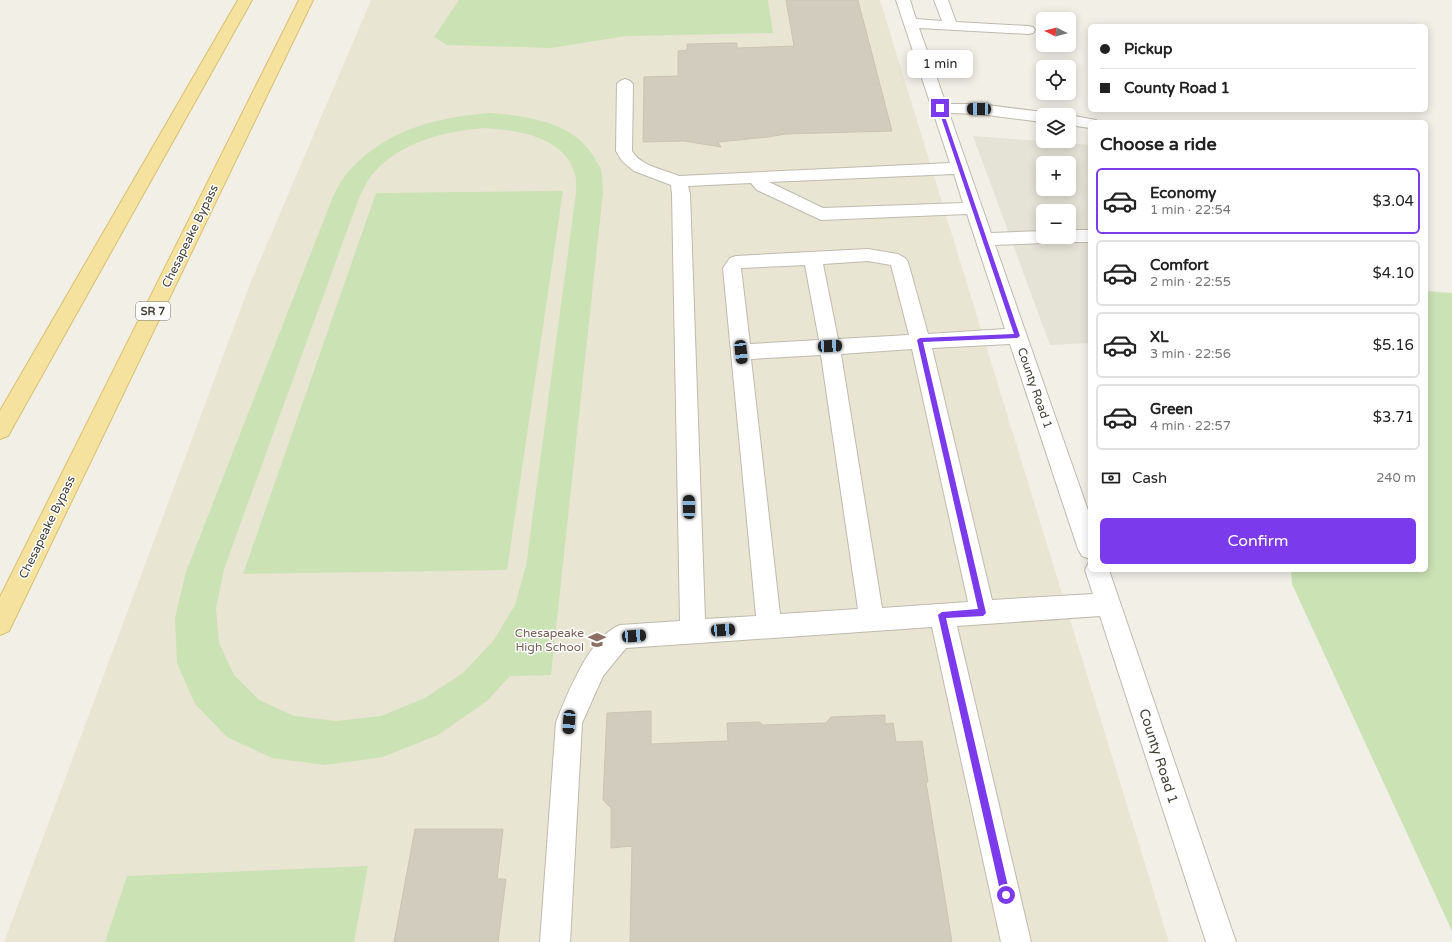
<!DOCTYPE html>
<meta charset="utf-8">
<style>
:root{--surface:#fff;--page:#f6f6f6;--text:#222;--muted:#767676;--line:#e0e0e0;--accent:#7c3aed}
body{margin:0;font-family:"Varela Round",sans-serif;background:var(--page);color:var(--text);height:100vh;display:flex;flex-direction:column;font-size:15px;white-space:nowrap}
*{box-sizing:border-box;margin:0}
p{font-size:13px;color:var(--muted)}
.icon{flex:none;width:22px;height:22px;fill:none;stroke:currentColor;stroke-width:2;stroke-linecap:round;stroke-linejoin:round}
.map{position:relative;flex:1;overflow:hidden}
.details{position:absolute;left:1088px;top:120px;width:340px;height:452px;display:flex;flex-direction:column;background:var(--surface);border-radius:6px;box-shadow:0 2px 10px #0003}
.details>*{flex:none}
.hud{position:absolute;left:1088px;top:24px;width:340px;height:88px;border-radius:6px;box-shadow:0 2px 10px #0003;display:grid;align-content:center;height:88px;padding:0 12px;background:var(--surface)}
.needle{width:26px;rotate:276deg}
.fabs{position:absolute;left:1036px;top:12px;display:grid;gap:8px}
.fabs a{display:grid;place-items:center;width:40px;height:40px;border-radius:6px;background:var(--surface);box-shadow:0 2px 10px #0003;font-size:20px}
.end{position:absolute;width:18px;height:18px;margin:-9px;border:5px solid #7c3aed;background:#fff;box-shadow:0 0 0 2px #fff}
.from{border-radius:50%}
.bubble{position:absolute;height:28px;border-radius:6px;background:var(--surface);box-shadow:0 2px 10px #0003;font-size:13px;font-weight:600;line-height:28px;text-align:center}
.car{position:absolute;width:12px;height:24px;margin:-12px -6px;border-radius:5px;box-shadow:0 0 3px 1px #0007;background:linear-gradient(#222 24%,#8ab4d8 0 40%,#222 0 76%,#8ab4d8 0 86%,#222 0)}
.hud b{display:flex;align-items:center;gap:14px;height:38px;font-size:15px}
.hud b+b{border-top:1px solid var(--line)}
.hud i{width:10px;height:10px;background:var(--text)}
ul{padding:0;list-style:none}
li{display:flex;align-items:center;gap:12px;height:66px;margin:0 8px 6px;padding:0 4px;border:2px solid var(--line);border-radius:6px}
li div{flex:1}
li b{display:block;font-size:15px}
li em{font-style:normal;font-weight:600}
li.selected{border-color:var(--accent)}
li>.icon{width:36px;height:36px;stroke-width:1.5}
h2{padding:0 12px;font-size:18px;line-height:48px}
.pay{display:flex;align-items:center;gap:10px;height:44px;padding:0 12px;font-size:15px}
.pay p{margin-inline-start:auto}
.primary-button{display:flex;gap:8px;margin-top:auto;padding:8px 12px}
.primary-button a{flex:1;height:46px;border-radius:6px;background:var(--accent);color:#fff;font-size:16px;font-weight:600;line-height:46px;text-align:center}
.map>svg:first-child{display:block}
.residential{fill:#e5e2d6;fill-rule:evenodd}
.education{fill:#e9e5d3}
.green{fill:#cae2b4;fill-rule:evenodd}
.building{fill:#d2ccbe;stroke:#ccc4b2}
.lines{fill:none;stroke-linecap:round;stroke-linejoin:round}
.minor-casing{stroke:#bfbaae;stroke-width:2}
.major-casing{stroke:#d7c070;stroke-width:2}
.minor{fill:#fff;fill-rule:evenodd}
.major{fill:#f4e29e;fill-rule:evenodd}
.route{fill:#7c3aed}
.labels{text-anchor:middle;stroke-width:3;stroke-linejoin:round;paint-order:stroke}
.shield{fill:#fff;stroke:#7c7973;stroke-width:1}
.shield-label{font-size:11px;font-weight:bold;fill:#444037}
.street-label{font-size:12px;fill:#444037;stroke:#fff}
.education-label{font-size:12px;fill:#785e54;stroke:#fff;text-anchor:end}
.near-street-label{font-size:14px;fill:#444037;stroke:#fff}
</style>
<div class="map">
<svg width="1452" height="942" viewBox="0 0 1452 942">
<rect width="100%" height="100%" fill="#f2efe7"/>
<path class="residential" d="M973,136l117,9v198l-40,2zM1043,163h26v26h-26zM1043,211h26v26h-26z"/>
<path class="education" d="M371,0h509l289,942h-1165l246,-658z"/>
<path class="green" d="M459,0h309l5,33 -147,3 -75,12 -104,-3 -13,-8z
M489,113c39,3 86,9 106,46 2,4 5,8 6,11 2,7 1,15 2,22l-52,483 -41,1 -23,25 -49,34 -55,22 -58,8 -53,-7 -45,-21 -32,-33 -18,-41 -2,-45 11,-46 148,-378c5,-8 9,-17 15,-23 38,-42 86,-53 140,-58zM485,128c32,2 81,9 90,47 2,5 1,13 1,18l-50,373 -11,39 -21,35 -31,33 -38,25 -44,18 -45,5 -42,-5 -35,-16 -25,-25 -15,-32 -3,-35 8,-39 136,-374c4,-6 7,-14 11,-19 27,-34 74,-45 114,-48z
M563,191l-56,379 -264,4 133,-381z
M1426,291l26,2v638l-160,-347 -1,-14h135z
M368,866l-14,76h-249l22,-66z"/>
<path class="building" d="M786,0h72l34,131 -106,3 -18,3 -50,5 3,5 -37,-6 -41,1 1,-65 34,-1v-25l9,-1v-6l50,-1v5l57,-2z
M651,711v33l77,-3 -1,-18 32,-1 4,3 63,-2 5,-6 54,-2v9l8,-1 3,19 26,-1 6,41h-2l26,160h-322l2,-96 -21,2v-40l-8,-8 4,-87z
M415,829h88l-6,50h9l-8,63h-104z"/>
<g class="lines">
<g class="minor-casing">
<path id="minor" d="M896,0h14l6,19 26,2 -8,-21h14l8,22 72,4 5,1 2,3 -2,3 -5,1 -109,-6 27,76h33l64,8 6,3h-6v7l-64,-8 -30,-1 42,120 52,-2v6h9l-3,4 -6,2 -48,2 95,271v43l-8,-3 -4,-7 -68,-205 -78,4 60,252 101,-6 -8,-24 4,-8h1v8h19l127,372h-30l-106,-326 -143,10 74,316h-30l-69,-315 -306,21 -23,28 -21,47 -12,219h-30l16,-220c12,-29 33,-85 64,-97l60,-4 -8,-427 -1,-9 -37,-14 -12,-10 -6,-10 1,-67 3,-3 5,-2 5,2 3,3 -1,67c10,16 31,18 47,25l271,-13zM954,174l9,29 -140,5 -54,-26zM751,183l6,7 64,30 146,-6 38,115 -77,5 -20,-72 -3,-4 -7,-4 -30,-5 -132,7 -6,2 -7,10 33,348 -51,3 -15,-425 -2,-8zM868,261l23,4 18,70 -71,4 -15,-75zM805,265l14,75 -69,4 -9,-76zM912,349l56,253 -86,6 -41,-254zM821,355l37,254 -78,5 -29,-255z
M1069,115l27,5 1,2h-7v6l-21,-3z
M1069,230h21v12h-21l-6,-2 -2,-3h8z"/>
</g>
<g class="major-casing">
<path id="major" d="M238,0h14l-244,436 -8,3v-28z
M299,0h14l-304,631 -9,4v-38z"/>
</g>
<use href="#minor" class="minor"/>
<use href="#major" class="major"/>
</g>
<path class="route" d="M940,107l2,1 78,228 -3,2 -94,4 63,271 -3,3 -37,2 64,277 -1,3 -3,2 -3,-2 -2,-3 -63,-280 4,-3 36,-3 -61,-269 3,-2 94,-4 -76,-226z"/>
<defs>
<g id="school-bare" transform="scale(1.38)"><path d="M0-5L7-2L0 1L-7-2ZM-4 1L0 2.5L4 1V4Q0 6-4 4Z" fill="#8d6e63" stroke="#fff" stroke-width="2.5" paint-order="stroke"/></g>
</defs>
<g fill-rule="evenodd">
<use href="#school-bare" x="597" y="640"/>
</g>
<g class="labels">
<rect class="shield" x="136" y="302" width="34" height="18" rx="3"/>
<g class="shield-label">
<text x="153" y="315">SR 7</text>
</g>
<g class="street-label">
<text transform="translate(190 236) rotate(-64)" y="4">Chesapeake Bypass</text>
<text transform="translate(1035 388) rotate(71)" y="4">County Road 1</text>
<text transform="translate(47 527) rotate(-64)" y="4">Chesapeake Bypass</text>
</g>
<g class="education-label">
<text x="584" y="637">Chesapeake<tspan x="584" dy="14">High School</tspan></text>
</g>
<g class="near-street-label">
<text transform="translate(1159 756) rotate(72)" y="5">County Road 1</text>
</g>
</g>
</svg>
<div class="fabs">
<a><svg class="needle" viewBox="-14 -14 28 28"><path d="M0-13l5 13h-10z" fill="#e53935"/><path d="M0 13l5-13h-10z" fill="#767676"/></svg></a>
<a><svg class="icon" aria-label="locate" viewBox="0 0 24 24"><circle cx="12" cy="12" r="6"/><path d="M12 2v4M12 18v4M2 12h4M18 12h4"/></svg></a>
<a><svg class="icon" aria-label="layers" viewBox="0 0 24 24"><path d="M12 4l9 5-9 5-9-5zM3 14l9 5 9-5"/></svg></a>
<a>+</a>
<a>−</a>
</div>
<i class="end from" style="left:1006px;top:895px"></i>
<i class="end" style="left:940px;top:108px"></i>
<div class="bubble" style="left:907px;top:50px;width:66px">1 min</div>
<i class="car" style="left:979px;top:109px;rotate:271deg"></i>
<i class="car" style="left:830px;top:346px;rotate:87deg"></i>
<i class="car" style="left:741px;top:352px;rotate:174deg"></i>
<i class="car" style="left:689px;top:507px;rotate:359deg"></i>
<i class="car" style="left:723px;top:630px;rotate:86deg"></i>
<i class="car" style="left:634px;top:636px;rotate:86deg"></i>
<i class="car" style="left:569px;top:722px;rotate:184deg"></i>
<div class="hud">
<b><i class="from"></i>Pickup</b>
<b><i></i>County Road 1</b>
</div>
<section class="details">
<h2>Choose a ride</h2>
<ul>
<li class="selected"><svg class="icon" aria-label="car" viewBox="0 0 24 24"><path d="M5 17H2v-5l4-1 3-4h7l3 4 3 1v5h-3M9 17h6M6 11h13"/><circle cx="7" cy="17" r="2"/><circle cx="17" cy="17" r="2"/></svg><div><b>Economy</b><p>1 min · 22:54</p></div><em>$3.04</em></li>
<li><svg class="icon" aria-label="car" viewBox="0 0 24 24"><path d="M5 17H2v-5l4-1 3-4h7l3 4 3 1v5h-3M9 17h6M6 11h13"/><circle cx="7" cy="17" r="2"/><circle cx="17" cy="17" r="2"/></svg><div><b>Comfort</b><p>2 min · 22:55</p></div><em>$4.10</em></li>
<li><svg class="icon" aria-label="car" viewBox="0 0 24 24"><path d="M5 17H2v-5l4-1 3-4h7l3 4 3 1v5h-3M9 17h6M6 11h13"/><circle cx="7" cy="17" r="2"/><circle cx="17" cy="17" r="2"/></svg><div><b>XL</b><p>3 min · 22:56</p></div><em>$5.16</em></li>
<li><svg class="icon" aria-label="car" viewBox="0 0 24 24"><path d="M5 17H2v-5l4-1 3-4h7l3 4 3 1v5h-3M9 17h6M6 11h13"/><circle cx="7" cy="17" r="2"/><circle cx="17" cy="17" r="2"/></svg><div><b>Green</b><p>4 min · 22:57</p></div><em>$3.71</em></li>
</ul>
<div class="pay"><svg class="icon" aria-label="cash" viewBox="0 0 24 24"><path d="M3 7h18v10H3z"/><circle cx="12" cy="12" r="2"/></svg>Cash<p>240 m</p></div>
<div class="primary-button"><a>Confirm</a></div>
</section>
</div>
